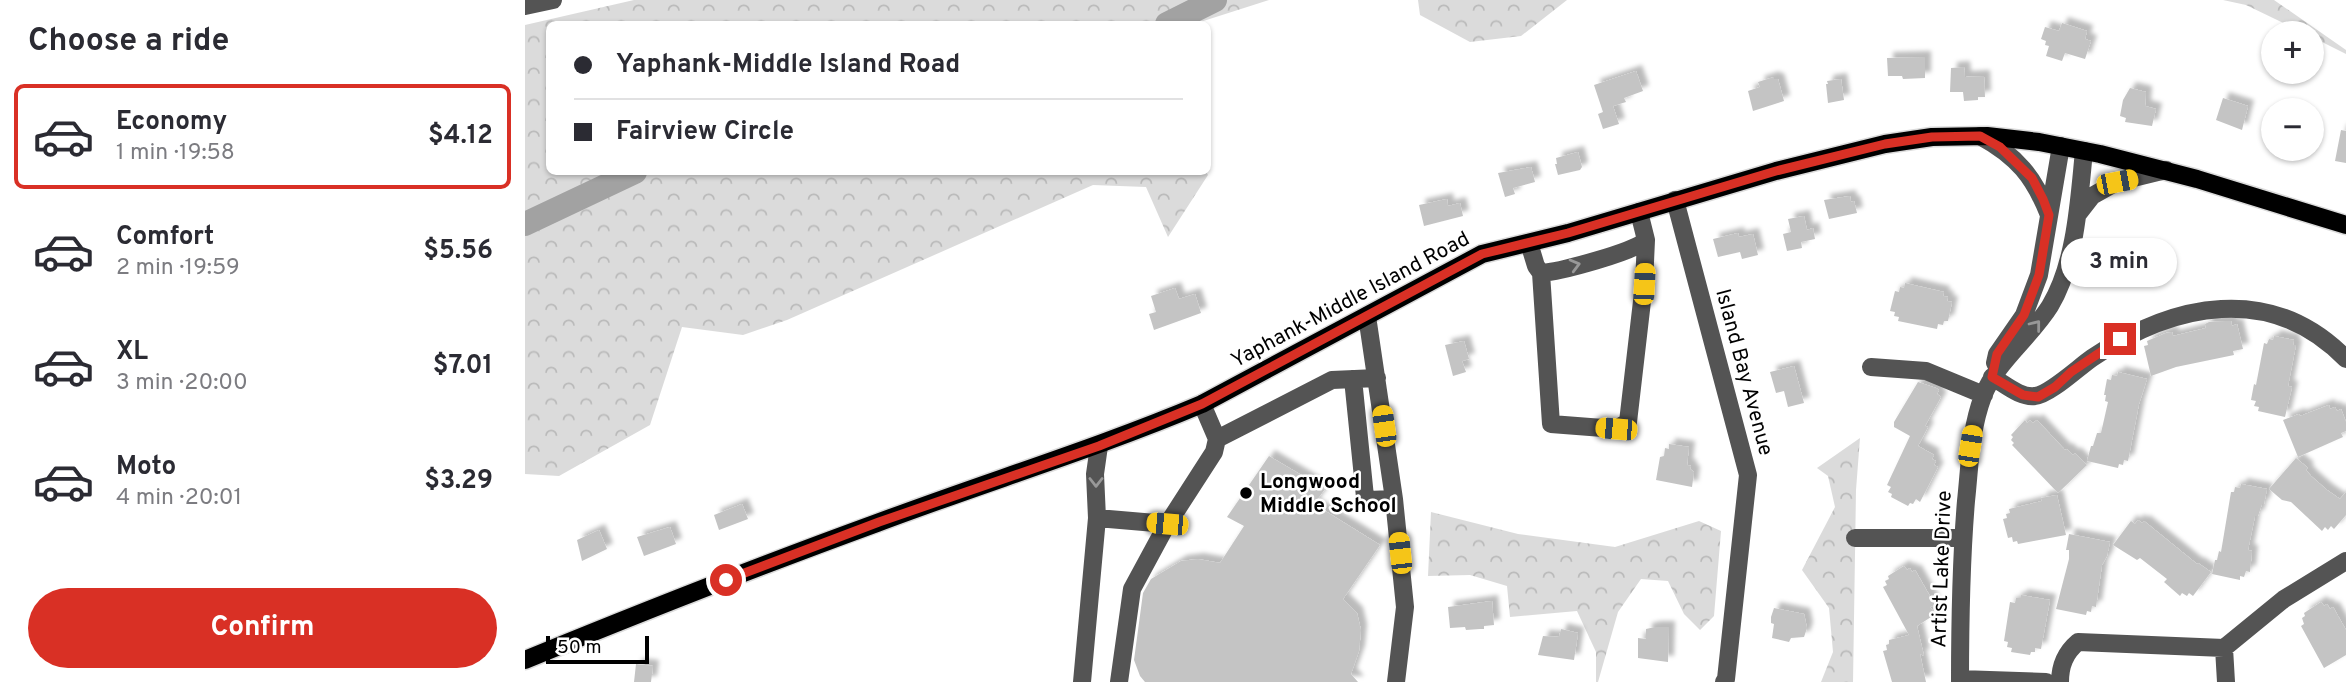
<!DOCTYPE html>
<meta charset="utf-8">
<style>
:root{--surface:#fff;--page:#f7f7f7;--text:#2b2b33;--muted:#7c7c81;--line:#e1e1e2;--accent:#d93025}
body{margin:0;font-family:Overpass,sans-serif;background:var(--page);color:var(--text);height:100vh;display:flex;flex-direction:column;font-size:26px;white-space:nowrap}
*{box-sizing:border-box;margin:0}
p{font-size:23px;color:var(--muted)}
.icon{flex:none;width:38px;height:38px;fill:none;stroke:currentColor;stroke-width:2;stroke-linecap:round;stroke-linejoin:round}
.map{position:relative;flex:1;overflow:hidden}
.drawer{display:flex;flex-direction:column;background:var(--surface);width:525px}
.drawer>*{flex:none}
.hud{position:absolute;left:21px;top:21px;width:665px;height:154px;border-radius:10px;box-shadow:0 2px 5px #0004;display:grid;align-content:center;height:154px;padding:0 28px;background:var(--surface)}
.buttons{position:absolute;left:1736px;top:21px;display:grid;gap:14px}
.buttons a{display:grid;place-items:center;width:63px;height:63px;border-radius:50%;background:var(--surface);box-shadow:0 2px 5px #0004;font-size:35px}
.scale{position:absolute;left:21px;bottom:18px;width:103px;box-sizing:border-box;padding-left:7px;border:4px solid #000;border-top:0;font-size:19px;line-height:24px;white-space:nowrap;color:#000;-webkit-text-stroke:5px #fff;paint-order:stroke}
.end{position:absolute;width:32px;height:32px;margin:-16px;border:9px solid #d93025;background:#fff;box-shadow:0 0 0 4px #fff}
.from{border-radius:50%}
.bubble{position:absolute;height:49px;border-radius:24px;background:var(--surface);box-shadow:0 2px 5px #0004;font-size:23px;font-weight:700;line-height:49px;text-align:center}
.car{position:absolute;width:21px;height:42px;margin:-21px -10px;border-radius:9px;box-shadow:0 0 5px 2px #0007;background:linear-gradient(#f5c518 24%,#345 0 40%,#f5c518 0 76%,#345 0 86%,#f5c518 0)}
.hud b{display:flex;align-items:center;gap:24px;height:66px;font-size:26px}
.hud b+b{border-top:2px solid var(--line)}
.hud i{width:18px;height:18px;background:var(--text)}
ul{padding:0;list-style:none}
li{display:flex;align-items:center;gap:21px;height:105px;margin:0 14px 10px;padding:0 14px;border:4px solid transparent;border-radius:10px}
li div{flex:1}
li b{display:block;font-size:26px}
li em{font-style:normal;font-weight:700}
li.current{border-color:var(--accent)}
li>.icon{width:63px;height:63px;stroke-width:1.5}
h2{padding:0 28px;font-size:32px;line-height:84px}
.action{display:flex;gap:14px;margin-top:auto;padding:14px 28px}
.action a{flex:1;height:80px;border-radius:42px;background:var(--accent);color:#fff;font-size:28px;font-weight:700;line-height:80px;text-align:center}
main{display:flex;flex:1;min-height:0}
.map>svg:first-child{display:block}
.forest{fill:url(#forest-crowns)}
.lines{fill:none;stroke-linecap:round;stroke-linejoin:round}
.river{stroke:#a2a2a2;stroke-width:24}
.building{fill:#c4c4c4;filter:url(#shadow)}
.major-casing{stroke:#dbdbdb;stroke-width:21}
.minor{stroke:#545454;stroke-width:18}
.major{stroke:#000;stroke-width:18}
.oneway{stroke:#989898}
.route{stroke:#d93025;stroke-width:9}
.poi-dot{fill:#000;stroke:#fff;stroke-width:2.5}
.labels{text-anchor:middle;stroke-width:5;stroke-linejoin:round;paint-order:stroke}
.street-label{font-size:21px;fill:#000;stroke:#fff}
.poi-label{font-size:21px;font-weight:bold;fill:#000;stroke:#fff;text-anchor:start}
</style>
<main>
<section class="drawer">
<h2>Choose a ride</h2>
<ul>
<li class="current"><svg class="icon" aria-label="car" viewBox="0 0 24 24"><path d="M5 17H2v-5l4-1 3-4h7l3 4 3 1v5h-3M9 17h6M6 11h13"/><circle cx="7" cy="17" r="2"/><circle cx="17" cy="17" r="2"/></svg><div><b>Economy</b><p>1 min · 19:58</p></div><em>$4.12</em></li>
<li><svg class="icon" aria-label="car" viewBox="0 0 24 24"><path d="M5 17H2v-5l4-1 3-4h7l3 4 3 1v5h-3M9 17h6M6 11h13"/><circle cx="7" cy="17" r="2"/><circle cx="17" cy="17" r="2"/></svg><div><b>Comfort</b><p>2 min · 19:59</p></div><em>$5.56</em></li>
<li><svg class="icon" aria-label="car" viewBox="0 0 24 24"><path d="M5 17H2v-5l4-1 3-4h7l3 4 3 1v5h-3M9 17h6M6 11h13"/><circle cx="7" cy="17" r="2"/><circle cx="17" cy="17" r="2"/></svg><div><b>XL</b><p>3 min · 20:00</p></div><em>$7.01</em></li>
<li><svg class="icon" aria-label="car" viewBox="0 0 24 24"><path d="M5 17H2v-5l4-1 3-4h7l3 4 3 1v5h-3M9 17h6M6 11h13"/><circle cx="7" cy="17" r="2"/><circle cx="17" cy="17" r="2"/></svg><div><b>Moto</b><p>4 min · 20:01</p></div><em>$3.29</em></li>
</ul>
<div class="action"><a>Confirm</a></div>
</section>
<div class="map">
<svg width="1821" height="682" viewBox="0 0 1821 682">
<defs>
<pattern id="forest-crowns" width="20" height="18" patternUnits="userSpaceOnUse" patternTransform="scale(1.75)"><rect width="20" height="18" fill="#dbdbdb"/><path d="M2 6a3 3 0 1 1 6 0M12 15a3 3 0 1 1 6 0" fill="none" stroke="#bababa"/></pattern>
<filter id="shadow"><feDropShadow dx="6" dy="-6" stdDeviation="2" flood-color="#0004"/></filter>
</defs>
<rect width="100%" height="100%" fill="#fff"/>
<path class="forest" d="M109,0h635l-75,24h-645v148h657l2,3 -40,62 -22,-50 -53,-2 -306,135 -44,15 -61,-8 -32,98 -91,51 -34,-2v-449z
M893,0h149l-46,36 -51,6 -50,-27z
M1698,0h51l72,50v4l-34,-17v-4h-8l-58,-28z
M1335,438l-4,52 -3,192h-32l12,-30 -4,-44 -27,-38 33,-63 -7,-31 -11,-8z
M906,512l87,22 97,13 84,-26 22,10 -7,85 -14,14 -16,-16 -16,-33 -27,-2 -23,33 -20,70h-2v-30l-19,-41 -67,6 -3,-31 -37,-11 -42,1z"/>
<g class="lines">
<path class="river" d="M642,24l48,-24
M0,224l110,-52"/>
</g>
<path class="building" d="M1537,23l25,8 -2,8 6,2 -6,18 -20,-6 -3,8 -16,-5 3,-10 -4,-1 1,-4 -5,-2 4,-12 14,4z
M1400,57v21l-22,1 -1,-3h-14l-1,-18z
M1439,67l1,10 19,-1 1,21h-7v3l-14,1 -1,-9h-13l1,-24z
M1111,71l7,20 -19,7 2,4 -13,4 6,18 -16,5 -5,-15 5,-2 -9,-27z
M1249,77v2h4l6,22 -31,10 -5,-20 12,-4 -2,-5z
M1316,79l3,21 -16,3 -2,-19h2l-1,-3z
M1605,88l16,4 -1,14 11,3 -4,17 -27,-4 1,-4 -6,-2 3,-16z
M1698,98l25,8 -6,24 -26,-10z
M1816,130l5,1v32l-11,-2z
M1053,152l4,15 -2,3 -22,5 -3,-11h2l-1,-6z
M1006,167l4,15 -22,6 2,6 -10,3 -7,-24z
M1325,196l1,6 3,-1 3,12 -28,6 -5,-19z
M922,199l1,7 12,-3 3,13 -39,10 -5,-21z
M1279,216l3,14 6,-2 2,11 -14,3 1,6 -15,3 -4,-17 8,-2 -3,-13z
M1213,233l1,4 14,-3 5,21 -16,4 -2,-7 -22,5 -5,-18z
M1380,283l39,9 -1,4 5,1 -1,4 5,1 -4,19h-4l-1,4 -5,-1 -1,5 -39,-8 1,-4 -5,-1 1,-4 -5,-1 5,-20 4,1 1,-5 4,1z
M650,288l4,11 16,-5 6,19 -47,17 -5,-16 7,-2 -5,-16z
M1701,321h5l1,5 5,-2 6,25 -10,2 1,4 -58,12 -25,9 -7,-30 4,-1 -1,-4 19,-8 6,-1 1,4 33,-8 -1,-4 4,-2z
M1749,336l20,4 -1,5h3l-8,41 4,1 -7,30 -27,-6 1,-4 -5,-1 2,-5 -5,-1 3,-16 2,1 8,-42 3,1 2,-5 4,1z
M939,341l5,18 -7,2 4,11 -13,4 -8,-31z
M1269,366l10,37 -16,4 -4,-16 -8,2 -6,-21z
M1593,372l29,7 -8,25 -11,57 -4,-1 -1,5 -4,-1 -1,4 -31,-7 4,-15h2l4,-13h4l7,-31 -3,-1 1,-6h-2l3,-16 4,1 1,-5 5,1z
M1393,382l18,6 3,2 -2,4 4,3 -16,29 3,1 -10,19 16,9 -2,4 4,2 -2,4 4,2 -18,35 -4,-3 -3,5 -3,-1 -2,3 -17,-9 1,-3 -4,-2 3,-5 -4,-2 23,-49 -16,-9v-5z
M1804,405l1,4 5,-2 2,4 4,-2 5,13v9l-5,2 2,4 -45,20 -15,-37 16,-6 1,2z
M1500,420l2,3 3,-3 3,3 4,-3 28,30 2,-1 6,6 2,-2 12,12 -29,28 -46,-48 2,-2 -3,-3 2,-3 -2,-2z
M1144,444l20,3 -2,18 4,1 -1,3 4,3 -2,15 -36,-7 4,-23 4,-1 1,-8 4,1z
M744,456l56,33 -11,15 66,41 -37,54 14,14 4,17 -2,21 -8,23 7,8h-213l-5,-6 -6,-16 9,-67 8,-14 30,-18 17,-2 22,4 24,-37 -17,-9z
M1771,458l12,10 -2,2 5,6 16,14 13,9 6,-7v23l-12,14 -3,-3 -3,4 -3,-3 -3,4 -31,-29 -9,-2 -13,-11z
M1716,484l26,5 -3,15h-2l-4,12h-3l-7,34 4,1 -2,21 -4,-1 -2,6 -4,-1v4l-28,-6 3,-14h2l2,-9 2,1 10,-60h3l1,-5 5,1z
M1532,495l9,40 -48,9 -1,-3 -4,1 -1,-5 -4,1 -5,-19 4,-1 -1,-4 4,-1 -1,-4 33,-8 -1,-3z
M217,504l6,15 -29,11 -5,-15z
M1613,520l4,3 2,-2 53,43 1,-1 13,9 -18,24 -4,-3 -2,3 -5,-3 -2,3 -16,-14 3,-3 -27,-21 -3,2 -24,-15 18,-24 4,3z
M145,527l6,17 -32,12 -7,-19z
M74,530l8,19 -25,12 -5,-21z
M1544,534l41,8 -3,14 -5,9 -6,42 -4,-1 -1,6 -4,-1 -1,4 -30,-6 13,-50v-9h-3z
M1379,566l3,4 3,-2 2,4 3,-2 20,35 -5,2 3,4 -4,2 2,4 -14,9 7,30 -4,-2 6,28h-34l-9,-31 4,-1 -1,-5 3,-1v-4l20,-5 -26,-48 4,-2 -2,-4 4,-2 -1,-3z
M1496,595l29,5 -9,49 -6,-1v4h-4l-1,3 -19,-3 1,-4 -5,-1 1,-5 -4,-1 6,-39 5,1 1,-5h5z
M967,601l2,24 -10,1v3h-4l-14,1 -1,-3 -15,1 -2,-21z
M1796,602l3,4 3,-2 3,5 3,-2 13,23v25l-22,13 -23,-42 3,-2 -2,-6 3,-2 -1,-3z
M1249,608l30,6 3,14 -3,9 -13,1 -2,4 -17,-4 2,-14 -3,-1v-6z
M1130,627h14l-1,35 -30,-4v-20l8,1v-10z
M1036,629l17,4 -4,27 -36,-5 5,-19 16,1z
M111,664l17,2 -2,16h-17z"/>
<g class="lines">
<g class="major-casing">
<path id="major" d="M0,660c117,-48 234,-94 352,-137 109,-41 218,-74 325,-119l280,-150 86,-21 208,-62 109,-27 47,-7 55,-1 52,6 61,12 97,25 149,46"/>
</g>
<path class="minor" d="M0,6l28,-6
M1455,136c37,20 54,41 69,79
M1150,200l73,275 -22,204 -2,3
M1553,214l14,-18 25,-14 49,-12
M1004,243l7,23 5,7c18,-1 93,-21 105,-33l-7,-28
M1016,273l10,151 65,5 12,-7 16,-138 2,-44
M842,316l27,183 11,108 -9,75
M1470,363l2,-9 27,-39 15,-40 22,-129
M1346,367l55,4 58,24
M1467,377c13,7 28,21 43,19 14,-1 44,-29 57,-38 81,-55 179,-76 254,1
M828,379l12,118 3,3 26,-1
M692,439l115,-59 45,-2
M572,518l70,6
M1330,538h107
M1699,648l2,34
M1435,679l86,3
M557,682l15,-164 -2,-44 4,-28
M594,682l13,-93 33,-61 49,-76 3,-13 -15,-35
M1435,682c0,-61 1,-121 6,-181 4,-37 4,-70 17,-105 14,-35 47,-58 67,-90 26,-43 29,-106 34,-155
M1535,682c0,-17 5,-29 18,-40l146,6 60,-49 62,-38"/>
<use href="#major" class="major"/>
</g>
<defs><path id="oneway-chevron" d="M-2-3.5L2.5 0L-2 3.5" fill="none" stroke-width="1.6" stroke-linecap="round" stroke-linejoin="round" transform="scale(1.75)"/></defs>
<g class="oneway">
<use href="#oneway-chevron" transform="translate(1050 265) rotate(-15)"/>
<use href="#oneway-chevron" transform="translate(1511 325) rotate(-52)"/>
<use href="#oneway-chevron" transform="translate(571 482) rotate(90)"/>
</g>
<g class="lines">
<path class="route" d="M201,580l153,-58 220,-76 103,-42 280,-150 86,-21 208,-62 109,-27 47,-7 48,-1 20,11 32,31 11,21 6,16 -10,60 -15,40 -27,39 -5,23 31,18 15,2 17,-10 16,-15 49,-33"/>
</g>
<circle class="poi-dot" cx="721" cy="493" r="7"/>
<g class="labels">
<g class="street-label">
<text transform="translate(825 299) rotate(-28)" y="7">Yaphank-Middle Island Road</text>
<text transform="translate(1220 372) rotate(75)" y="7">Island Bay Avenue</text>
<text transform="translate(1416 569) rotate(-88)" y="7">Artist Lake Drive</text>
</g>
<g class="poi-label">
<text x="735" y="488">Longwood<tspan x="735" dy="24">Middle School</tspan></text>
</g>
</g>
</svg>
<div class="buttons">
<a>+</a>
<a>−</a>
</div>
<div class="scale">50 m</div>
<i class="end from" style="left:201px;top:580px"></i>
<i class="end" style="left:1595px;top:339px"></i>
<div class="bubble" style="left:1536px;top:238px;width:116px">3 min</div>
<i class="car" style="left:1592px;top:182px;rotate:79deg"></i>
<i class="car" style="left:1119px;top:284px;rotate:3deg"></i>
<i class="car" style="left:859px;top:426px;rotate:352deg"></i>
<i class="car" style="left:1091px;top:429px;rotate:275deg"></i>
<i class="car" style="left:1445px;top:446px;rotate:9deg"></i>
<i class="car" style="left:642px;top:524px;rotate:275deg"></i>
<i class="car" style="left:875px;top:553px;rotate:354deg"></i>
<div class="hud">
<b><i class="from"></i>Yaphank-Middle Island Road</b>
<b><i></i>Fairview Circle</b>
</div>
</div>
</main>
